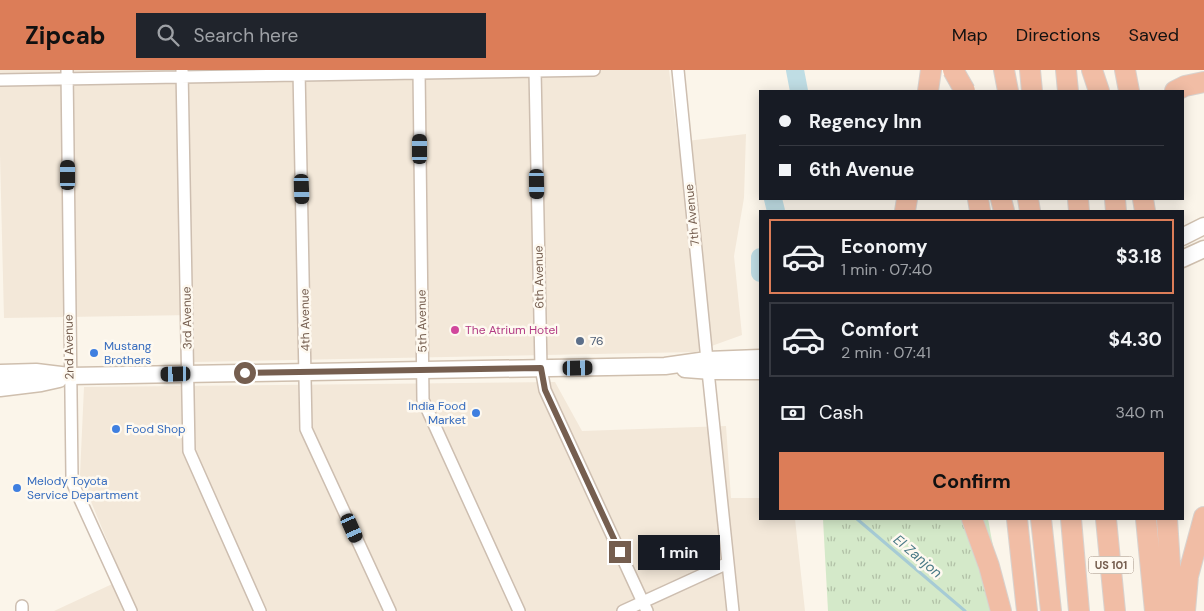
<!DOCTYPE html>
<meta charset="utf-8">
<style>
:root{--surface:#171b24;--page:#20242c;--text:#f1f3f6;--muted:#9ea1a6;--line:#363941;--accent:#dc7d58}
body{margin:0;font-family:"DM Sans",sans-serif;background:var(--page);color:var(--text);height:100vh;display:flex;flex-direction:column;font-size:19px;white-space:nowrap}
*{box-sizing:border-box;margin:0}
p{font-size:16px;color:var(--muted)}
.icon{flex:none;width:28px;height:28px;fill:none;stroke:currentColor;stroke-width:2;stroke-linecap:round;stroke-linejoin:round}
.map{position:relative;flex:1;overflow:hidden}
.sheet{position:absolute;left:759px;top:140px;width:425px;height:310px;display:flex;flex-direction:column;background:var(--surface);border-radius:0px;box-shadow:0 2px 12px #0003}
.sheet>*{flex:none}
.guide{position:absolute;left:759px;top:20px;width:425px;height:110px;border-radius:0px;box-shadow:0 2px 12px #0003;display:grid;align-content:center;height:110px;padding:0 20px;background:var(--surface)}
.end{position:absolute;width:22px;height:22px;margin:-11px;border:6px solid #755e4f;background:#fff;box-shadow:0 0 0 2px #fff}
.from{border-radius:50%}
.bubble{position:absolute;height:35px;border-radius:0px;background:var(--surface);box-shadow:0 2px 12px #0003;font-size:16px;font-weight:700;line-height:35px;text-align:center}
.car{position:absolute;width:15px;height:30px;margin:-15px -8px;border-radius:6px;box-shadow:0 0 4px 1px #0007;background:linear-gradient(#222 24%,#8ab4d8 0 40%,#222 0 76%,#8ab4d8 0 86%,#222 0)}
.guide b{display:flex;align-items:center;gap:18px;height:48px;font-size:19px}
.guide b+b{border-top:1px solid var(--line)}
.guide i{width:12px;height:12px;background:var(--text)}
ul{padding:9px 0 0;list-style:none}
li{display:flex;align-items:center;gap:15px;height:75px;margin:0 10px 8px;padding:0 10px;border:2px solid var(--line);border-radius:0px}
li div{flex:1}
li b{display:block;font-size:19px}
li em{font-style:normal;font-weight:700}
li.current{border-color:var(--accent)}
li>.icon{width:45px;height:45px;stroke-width:1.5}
.pay{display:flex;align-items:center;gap:12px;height:55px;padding:0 20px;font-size:19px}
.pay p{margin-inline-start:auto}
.action{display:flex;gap:10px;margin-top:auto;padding:10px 20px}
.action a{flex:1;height:58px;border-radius:0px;background:var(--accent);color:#111;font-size:20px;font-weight:700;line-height:58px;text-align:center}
header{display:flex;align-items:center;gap:30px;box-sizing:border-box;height:70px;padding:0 25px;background:var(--accent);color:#111}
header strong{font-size:24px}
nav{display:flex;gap:28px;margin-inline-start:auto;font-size:18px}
.search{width:350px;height:45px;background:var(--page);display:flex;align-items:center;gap:12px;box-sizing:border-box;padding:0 18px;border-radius:0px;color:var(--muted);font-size:19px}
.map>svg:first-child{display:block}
.residential{fill:#f3e8d9}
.grass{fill:url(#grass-tufts)}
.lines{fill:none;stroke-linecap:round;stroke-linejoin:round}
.stream{stroke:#a6cbd5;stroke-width:3}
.river{stroke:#bfdde4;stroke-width:18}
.minor-casing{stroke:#cdbeb0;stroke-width:14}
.secondary-casing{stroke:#cfbfae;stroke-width:19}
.motorway-casing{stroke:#d8d2ce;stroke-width:22}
.minor{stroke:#fff;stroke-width:11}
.secondary{stroke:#fff;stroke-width:16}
.motorway{stroke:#f1bda5;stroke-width:20}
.motorway-bridge-casing{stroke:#d8d2ce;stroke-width:22;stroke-linecap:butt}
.motorway-bridge{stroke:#f1bda5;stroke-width:20}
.route{stroke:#755e4f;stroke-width:6}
.hotel-dot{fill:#d1479c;stroke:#fef9f0;stroke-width:2}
.service-dot{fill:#5c6f8a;stroke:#fef9f0;stroke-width:2}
.shop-dot{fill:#3f7fe0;stroke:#fef9f0;stroke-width:2}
.labels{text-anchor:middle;stroke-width:5;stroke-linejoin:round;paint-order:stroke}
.shield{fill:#fef9f0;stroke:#9e8c7f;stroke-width:1}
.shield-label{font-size:11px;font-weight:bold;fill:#755e4f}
.street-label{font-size:12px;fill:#755e4f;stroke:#fef9f0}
.hotel-label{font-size:12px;fill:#b23c85;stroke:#fef9f0;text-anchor:start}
.service-label{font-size:12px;fill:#4e5e75;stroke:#fef9f0;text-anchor:start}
.shop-label{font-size:12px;fill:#366cbe;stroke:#fef9f0;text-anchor:start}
.water-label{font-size:14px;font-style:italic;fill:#497986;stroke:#fef9f0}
</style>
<header>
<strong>Zipcab</strong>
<div class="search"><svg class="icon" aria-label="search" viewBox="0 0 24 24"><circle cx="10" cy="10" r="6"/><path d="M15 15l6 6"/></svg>Search here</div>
<nav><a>Map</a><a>Directions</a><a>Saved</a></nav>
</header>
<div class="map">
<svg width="1204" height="541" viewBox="0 0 1204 541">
<defs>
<pattern id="grass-tufts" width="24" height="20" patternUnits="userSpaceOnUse" patternTransform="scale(1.25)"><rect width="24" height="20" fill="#d4e9c9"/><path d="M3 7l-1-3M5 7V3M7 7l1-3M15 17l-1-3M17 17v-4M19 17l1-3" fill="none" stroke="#b1c0a6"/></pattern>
</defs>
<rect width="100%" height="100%" fill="#fbf5ea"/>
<path class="residential" d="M0,0h669l9,72 68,-8 -2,64 -10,58 8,79 -47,17 -501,10 -1,-47 -189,3 -4,-163z
M555,312l27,49 144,-5 5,72h29v21h35l10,92h-751l69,-32 -43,-104 4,-88z"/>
<path class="grass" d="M823,449h165l17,92h-177z"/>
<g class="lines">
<path class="stream" d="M857,449l108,92"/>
<path class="river" d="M795,0l4,21
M773,129l3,12
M760,203v-16"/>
<g class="minor-casing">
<path id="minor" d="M67,0l5,406 1,8 58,127
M182,0l7,381 71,160
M299,0l7,359 84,182
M419,0l4,330 96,211
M535,0l6,298 4,22 102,221
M678,0l29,290
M0,10l594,-10
M708,301l25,240
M22,536v5
M623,541l105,-48"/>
</g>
<g class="secondary-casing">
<path id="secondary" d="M1182,167l22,-11
M1182,189l22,-10
M685,299l27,2h48
M0,303l36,-1 33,4 596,-10 42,-6 53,-2
M0,318l41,-5 18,-4"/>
</g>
<g class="motorway-casing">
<path id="motorway" d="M1004,0l4,21
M1030,0l2,21
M1066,0l2,21
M1092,0l7,21
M1125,0l4,21
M928,21l3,-21
M1175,21l10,-5 19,-4
M978,129l2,12
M1001,129l3,12
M1028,129l2,12
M1078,129l1,12
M1115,129l1,12
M1143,129l2,12
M905,141l2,-12
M972,449l17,47 12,45
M1017,449l10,92
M1041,449l10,92
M1071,449l8,92
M1106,449l9,92
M1146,449l9,92
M1167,449l6,92
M1185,541l3,-35 16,-59"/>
</g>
<use href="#minor" class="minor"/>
<use href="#secondary" class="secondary"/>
<use href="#motorway" class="motorway"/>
<g class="motorway-bridge-casing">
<path id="motorway-bridge" d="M953,0l12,21"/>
</g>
<use href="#motorway-bridge" class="motorway-bridge"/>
</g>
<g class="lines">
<path class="route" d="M245,303l296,-5 4,22 75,162"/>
</g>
<circle class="hotel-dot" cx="455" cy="260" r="5"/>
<circle class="service-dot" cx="580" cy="271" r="5"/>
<g class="shop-dot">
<circle cx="94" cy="283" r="5"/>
<circle cx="476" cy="343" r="5"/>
<circle cx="116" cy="359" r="5"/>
<circle cx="17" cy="418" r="5"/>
</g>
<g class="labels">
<rect class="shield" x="1088.5" y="486.5" width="45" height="17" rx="4"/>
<g class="shield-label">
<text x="1111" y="499">US 101</text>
</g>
<g class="street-label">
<text transform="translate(692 145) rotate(-96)" y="4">7th Avenue</text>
<text transform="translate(539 207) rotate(-91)" y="4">6th Avenue</text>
<text transform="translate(187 248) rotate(-91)" y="4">3rd Avenue</text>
<text transform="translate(305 250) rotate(-91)" y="4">4th Avenue</text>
<text transform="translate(422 251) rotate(-91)" y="4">5th Avenue</text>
<text transform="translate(69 277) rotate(-91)" y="4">2nd Avenue</text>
</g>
<g class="hotel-label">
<text x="465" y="264">The Atrium Hotel</text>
</g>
<g class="service-label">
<text x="590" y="275">76</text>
</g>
<g class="shop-label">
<text x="104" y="280">Mustang<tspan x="104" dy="14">Brothers</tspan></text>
<text x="466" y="340" text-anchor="end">India Food<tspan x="466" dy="14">Market</tspan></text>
<text x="126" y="363">Food Shop</text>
<text x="27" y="415">Melody Toyota<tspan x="27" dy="14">Service Department</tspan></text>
</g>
<g class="water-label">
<text transform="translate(918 486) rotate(40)" y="5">El Zanjon</text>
</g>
</g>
</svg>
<i class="end from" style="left:245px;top:303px"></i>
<i class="end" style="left:620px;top:482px"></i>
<div class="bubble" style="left:638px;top:465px;width:82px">1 min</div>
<i class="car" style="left:420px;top:79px;rotate:0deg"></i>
<i class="car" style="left:68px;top:105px;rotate:0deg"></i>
<i class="car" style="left:537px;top:114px;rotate:179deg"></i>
<i class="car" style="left:302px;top:119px;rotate:178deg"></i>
<i class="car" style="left:578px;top:298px;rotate:89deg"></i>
<i class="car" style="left:176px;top:304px;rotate:269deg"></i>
<i class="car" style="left:352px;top:458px;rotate:156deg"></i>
<div class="guide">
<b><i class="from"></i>Regency Inn</b>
<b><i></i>6th Avenue</b>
</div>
<section class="sheet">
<ul>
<li class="current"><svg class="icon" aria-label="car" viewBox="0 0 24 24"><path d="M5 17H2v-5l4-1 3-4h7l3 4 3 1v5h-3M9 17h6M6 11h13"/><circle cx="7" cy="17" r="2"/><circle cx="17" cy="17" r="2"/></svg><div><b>Economy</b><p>1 min · 07:40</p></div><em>$3.18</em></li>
<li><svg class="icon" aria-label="car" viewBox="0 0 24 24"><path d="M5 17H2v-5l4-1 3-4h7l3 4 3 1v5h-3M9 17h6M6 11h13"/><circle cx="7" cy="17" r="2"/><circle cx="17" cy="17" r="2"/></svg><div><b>Comfort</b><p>2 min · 07:41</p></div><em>$4.30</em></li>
</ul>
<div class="pay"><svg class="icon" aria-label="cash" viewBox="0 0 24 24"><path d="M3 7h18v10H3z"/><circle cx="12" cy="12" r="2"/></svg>Cash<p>340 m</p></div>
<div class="action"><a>Confirm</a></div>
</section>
</div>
